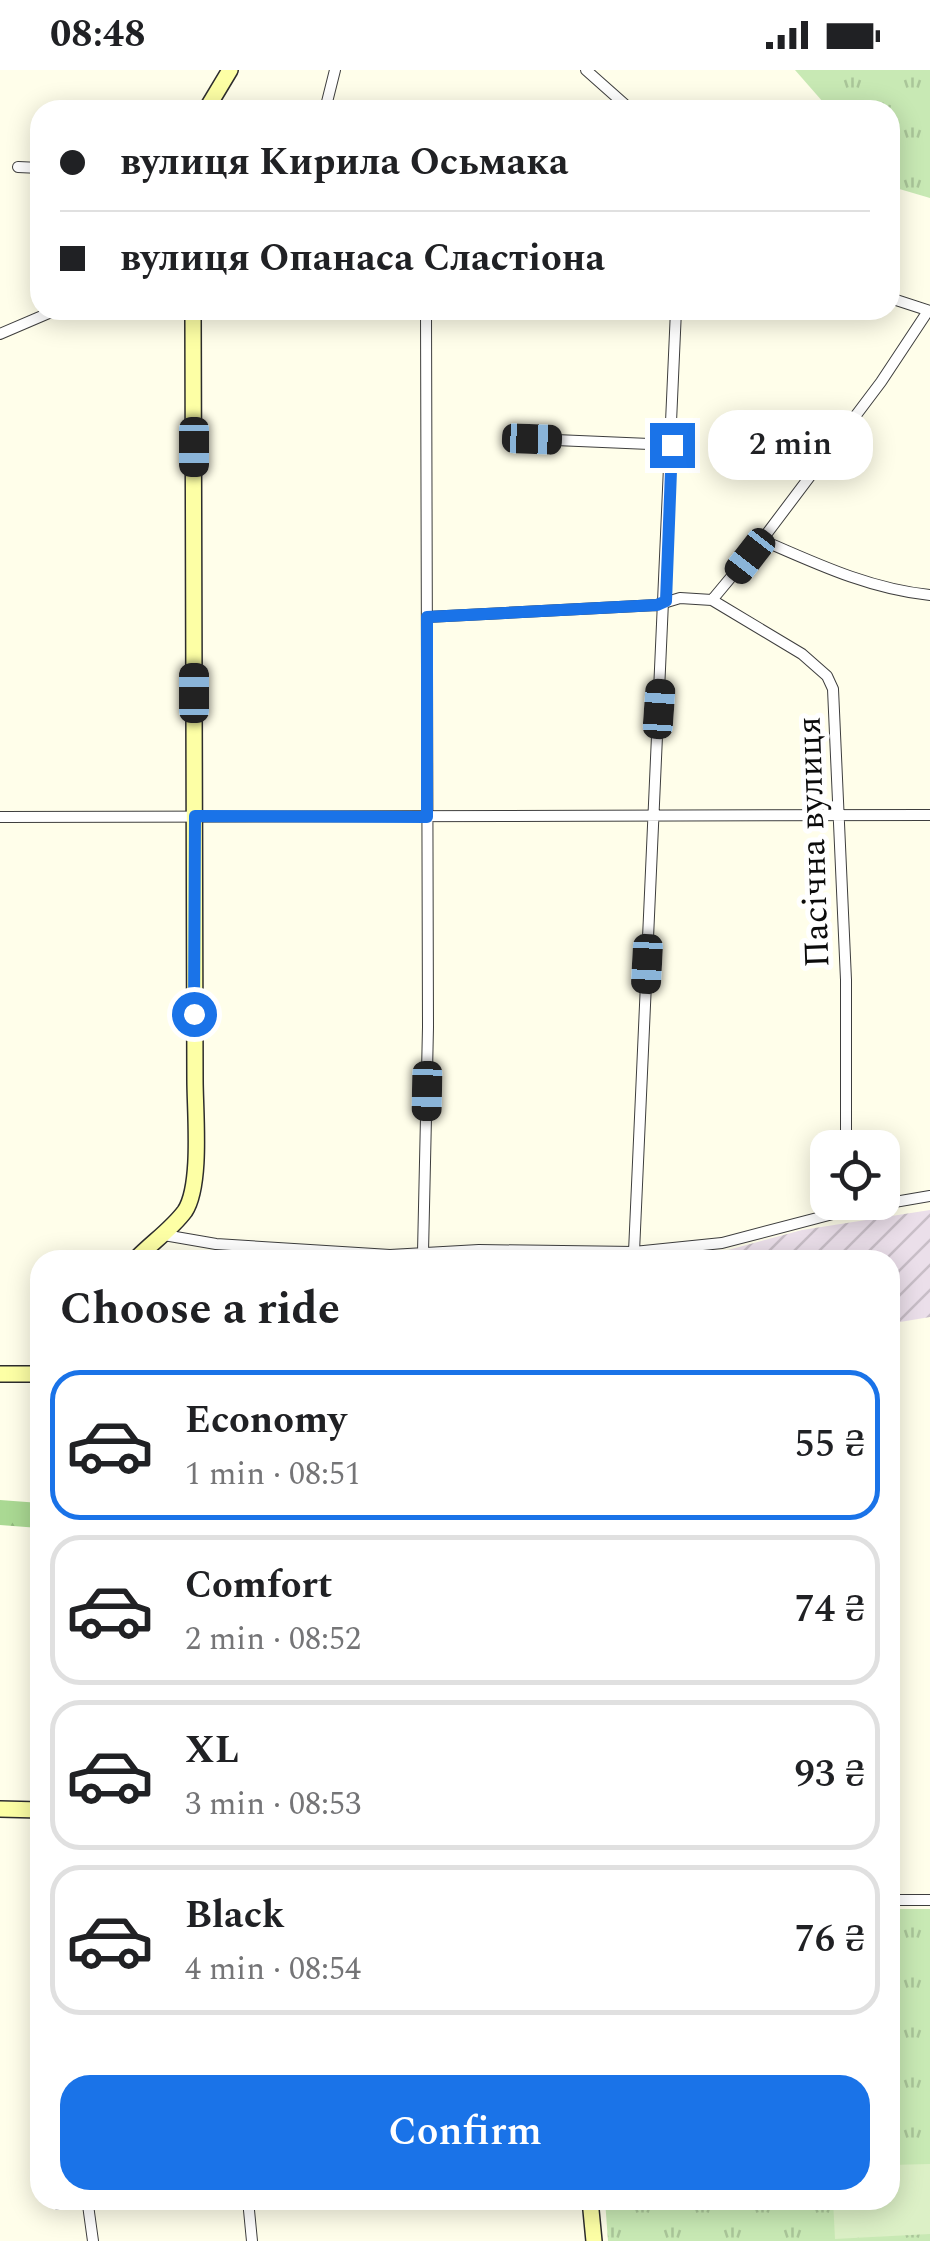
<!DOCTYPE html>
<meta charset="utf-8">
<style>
:root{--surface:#fff;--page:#f6f6f6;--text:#202124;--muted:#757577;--line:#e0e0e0;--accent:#1a73e8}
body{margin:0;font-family:Spectral,serif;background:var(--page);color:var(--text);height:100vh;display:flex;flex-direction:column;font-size:38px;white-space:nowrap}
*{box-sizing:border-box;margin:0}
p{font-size:32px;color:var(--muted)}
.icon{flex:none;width:55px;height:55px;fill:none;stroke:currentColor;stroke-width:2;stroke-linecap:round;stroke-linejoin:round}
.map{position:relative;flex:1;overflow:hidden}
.drawer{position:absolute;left:30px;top:1180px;width:870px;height:960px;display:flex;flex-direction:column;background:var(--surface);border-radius:30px;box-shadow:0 5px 25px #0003}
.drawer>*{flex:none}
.guide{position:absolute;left:30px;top:30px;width:870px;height:220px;border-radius:30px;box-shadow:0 5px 25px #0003;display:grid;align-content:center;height:220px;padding:0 30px;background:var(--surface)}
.buttons{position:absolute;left:810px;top:1060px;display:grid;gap:20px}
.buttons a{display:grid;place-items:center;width:90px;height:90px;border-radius:20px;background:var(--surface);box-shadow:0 5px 25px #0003;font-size:50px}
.end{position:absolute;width:45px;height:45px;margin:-22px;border:12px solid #1a73e8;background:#fff;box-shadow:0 0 0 5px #fff}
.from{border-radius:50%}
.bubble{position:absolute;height:70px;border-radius:30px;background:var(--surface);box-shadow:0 5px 25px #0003;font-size:32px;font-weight:600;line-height:70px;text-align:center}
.car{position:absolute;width:30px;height:60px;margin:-30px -15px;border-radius:12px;box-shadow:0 0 8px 2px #0007;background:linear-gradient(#222 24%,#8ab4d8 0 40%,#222 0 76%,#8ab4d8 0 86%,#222 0)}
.guide b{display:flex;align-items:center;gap:35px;height:95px;font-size:38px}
.guide b+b{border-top:2px solid var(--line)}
.guide i{width:25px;height:25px;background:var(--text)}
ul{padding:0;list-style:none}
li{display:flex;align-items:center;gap:30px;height:150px;margin:0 20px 15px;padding:0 10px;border:5px solid var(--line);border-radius:30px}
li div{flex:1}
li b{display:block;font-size:38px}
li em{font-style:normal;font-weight:600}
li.selected{border-color:var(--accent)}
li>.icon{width:90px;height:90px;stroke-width:1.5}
h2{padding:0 30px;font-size:45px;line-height:120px}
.primary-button{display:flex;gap:20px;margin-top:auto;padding:20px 30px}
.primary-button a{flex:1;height:115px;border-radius:30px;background:var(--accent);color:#fff;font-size:40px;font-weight:600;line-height:115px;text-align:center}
.status{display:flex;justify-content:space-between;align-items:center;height:70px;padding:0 50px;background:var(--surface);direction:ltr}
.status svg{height:28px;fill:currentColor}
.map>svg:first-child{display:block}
.industrial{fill:url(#industrial-furrows)}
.grass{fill:url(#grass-tufts)}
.forest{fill:url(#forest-firs)}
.pitch{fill:#dcf0c6}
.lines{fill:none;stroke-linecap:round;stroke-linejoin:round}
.street-casing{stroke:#3e3e3e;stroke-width:12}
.secondary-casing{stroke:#2d2d2d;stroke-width:18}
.street{stroke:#fff;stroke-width:10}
.secondary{stroke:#fdffa5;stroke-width:15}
.route{stroke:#1a73e8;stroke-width:12}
.labels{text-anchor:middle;stroke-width:10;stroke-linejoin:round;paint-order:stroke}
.street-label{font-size:35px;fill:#0b0b0b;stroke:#fff}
</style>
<div class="status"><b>08:48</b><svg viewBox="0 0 49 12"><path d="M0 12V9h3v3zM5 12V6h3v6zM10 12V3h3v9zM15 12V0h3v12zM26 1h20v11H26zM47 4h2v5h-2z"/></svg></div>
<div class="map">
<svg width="930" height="2171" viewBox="0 0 930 2171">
<defs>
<pattern id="industrial-furrows" width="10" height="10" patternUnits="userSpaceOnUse" patternTransform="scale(2.5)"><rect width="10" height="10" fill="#ebdfea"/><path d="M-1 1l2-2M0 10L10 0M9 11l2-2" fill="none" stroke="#c8bec7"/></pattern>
<pattern id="grass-tufts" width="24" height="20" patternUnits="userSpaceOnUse" patternTransform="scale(2.5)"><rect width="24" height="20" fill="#c8e9b4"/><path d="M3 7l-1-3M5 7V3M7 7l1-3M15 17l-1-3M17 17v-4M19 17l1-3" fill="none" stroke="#aac699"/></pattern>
<pattern id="forest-firs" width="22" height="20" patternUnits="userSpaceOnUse" patternTransform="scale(2.5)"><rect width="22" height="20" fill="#aad993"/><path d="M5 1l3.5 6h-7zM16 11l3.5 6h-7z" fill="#91b97d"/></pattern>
</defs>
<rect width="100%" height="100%" fill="#fffeea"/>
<path class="industrial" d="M930,1140v107l-30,5 -7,-45h-3v-17h-215l31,-4 96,-26z"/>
<path class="grass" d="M795,0h135v128l-34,-10 -6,-8v-70h-60z
M890,1839h40v332h-322l-3,-41h285z"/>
<path class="forest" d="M0,1430l40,3 -1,25 -39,-3z"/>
<path class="pitch" d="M930,2094v70l-95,5 -2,-39h57v-35z"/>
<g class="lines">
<g class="street-casing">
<path id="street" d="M586,0l45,40
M325,40l10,-40
M18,97l22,1
M890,228l40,13
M0,264l56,-24
M532,369l141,6
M762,470c55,24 108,49 168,55
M712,530l50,-60 119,-158 47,-71
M427,547l230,-12 23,-7 32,2 90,54 25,22 6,13 13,291v168
M0,747l930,-2
M164,1165l52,9 174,11 89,-5 155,2 88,-9 126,-33 82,-14
M423,1182l5,-225 -2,-717
M634,1182l42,-942
M890,1830h40
M248,2130l4,41
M58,2134l24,-3 6,4 5,36"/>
</g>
<g class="secondary-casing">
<path id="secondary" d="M206,40l24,-40
M135,1190c16,-17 36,-30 50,-49 17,-26 10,-99 10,-131l-2,-770
M0,1304h40
M0,1739l40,1
M590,2130l4,41"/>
</g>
<use href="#street" class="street"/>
<use href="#secondary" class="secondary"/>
</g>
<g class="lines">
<path class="route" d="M194,944l1,-198 232,1v-200l230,-12 9,-4 6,-156"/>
</g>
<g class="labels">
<g class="street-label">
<text transform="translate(812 772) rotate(-92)" y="12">Пасічна вулиця</text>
</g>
</g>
</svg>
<div class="buttons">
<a><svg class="icon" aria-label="locate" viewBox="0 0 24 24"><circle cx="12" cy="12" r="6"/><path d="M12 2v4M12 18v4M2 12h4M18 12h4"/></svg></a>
</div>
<i class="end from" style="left:194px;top:944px"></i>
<i class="end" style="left:672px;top:375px"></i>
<div class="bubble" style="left:708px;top:340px;width:165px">2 min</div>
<i class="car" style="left:532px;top:369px;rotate:92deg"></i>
<i class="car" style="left:194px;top:377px;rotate:180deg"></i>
<i class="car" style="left:750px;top:486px;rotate:218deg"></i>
<i class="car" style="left:194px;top:623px;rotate:0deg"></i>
<i class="car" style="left:659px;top:639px;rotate:4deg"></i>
<i class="car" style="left:647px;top:894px;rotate:183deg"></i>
<i class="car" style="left:427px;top:1021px;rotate:181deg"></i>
<div class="guide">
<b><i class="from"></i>вулиця Кирила Осьмака</b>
<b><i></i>вулиця Опанаса Сластіона</b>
</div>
<section class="drawer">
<h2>Choose a ride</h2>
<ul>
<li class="selected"><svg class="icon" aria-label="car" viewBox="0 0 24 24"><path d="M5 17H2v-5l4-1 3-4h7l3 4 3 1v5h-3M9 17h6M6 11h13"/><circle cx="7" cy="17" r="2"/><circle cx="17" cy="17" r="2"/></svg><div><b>Economy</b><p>1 min · 08:51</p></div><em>55 ₴</em></li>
<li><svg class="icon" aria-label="car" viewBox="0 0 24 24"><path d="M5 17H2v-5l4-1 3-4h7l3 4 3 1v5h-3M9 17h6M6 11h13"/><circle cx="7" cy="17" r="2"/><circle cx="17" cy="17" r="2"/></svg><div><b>Comfort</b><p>2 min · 08:52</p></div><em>74 ₴</em></li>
<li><svg class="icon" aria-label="car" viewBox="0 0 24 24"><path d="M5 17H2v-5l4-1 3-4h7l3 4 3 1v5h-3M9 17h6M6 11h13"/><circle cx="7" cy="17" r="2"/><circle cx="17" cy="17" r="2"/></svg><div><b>XL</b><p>3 min · 08:53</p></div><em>93 ₴</em></li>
<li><svg class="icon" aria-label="car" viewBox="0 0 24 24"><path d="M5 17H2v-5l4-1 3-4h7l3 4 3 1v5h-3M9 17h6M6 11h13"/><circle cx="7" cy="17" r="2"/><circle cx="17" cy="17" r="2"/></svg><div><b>Black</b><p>4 min · 08:54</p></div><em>76 ₴</em></li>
</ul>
<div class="primary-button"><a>Confirm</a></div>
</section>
</div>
